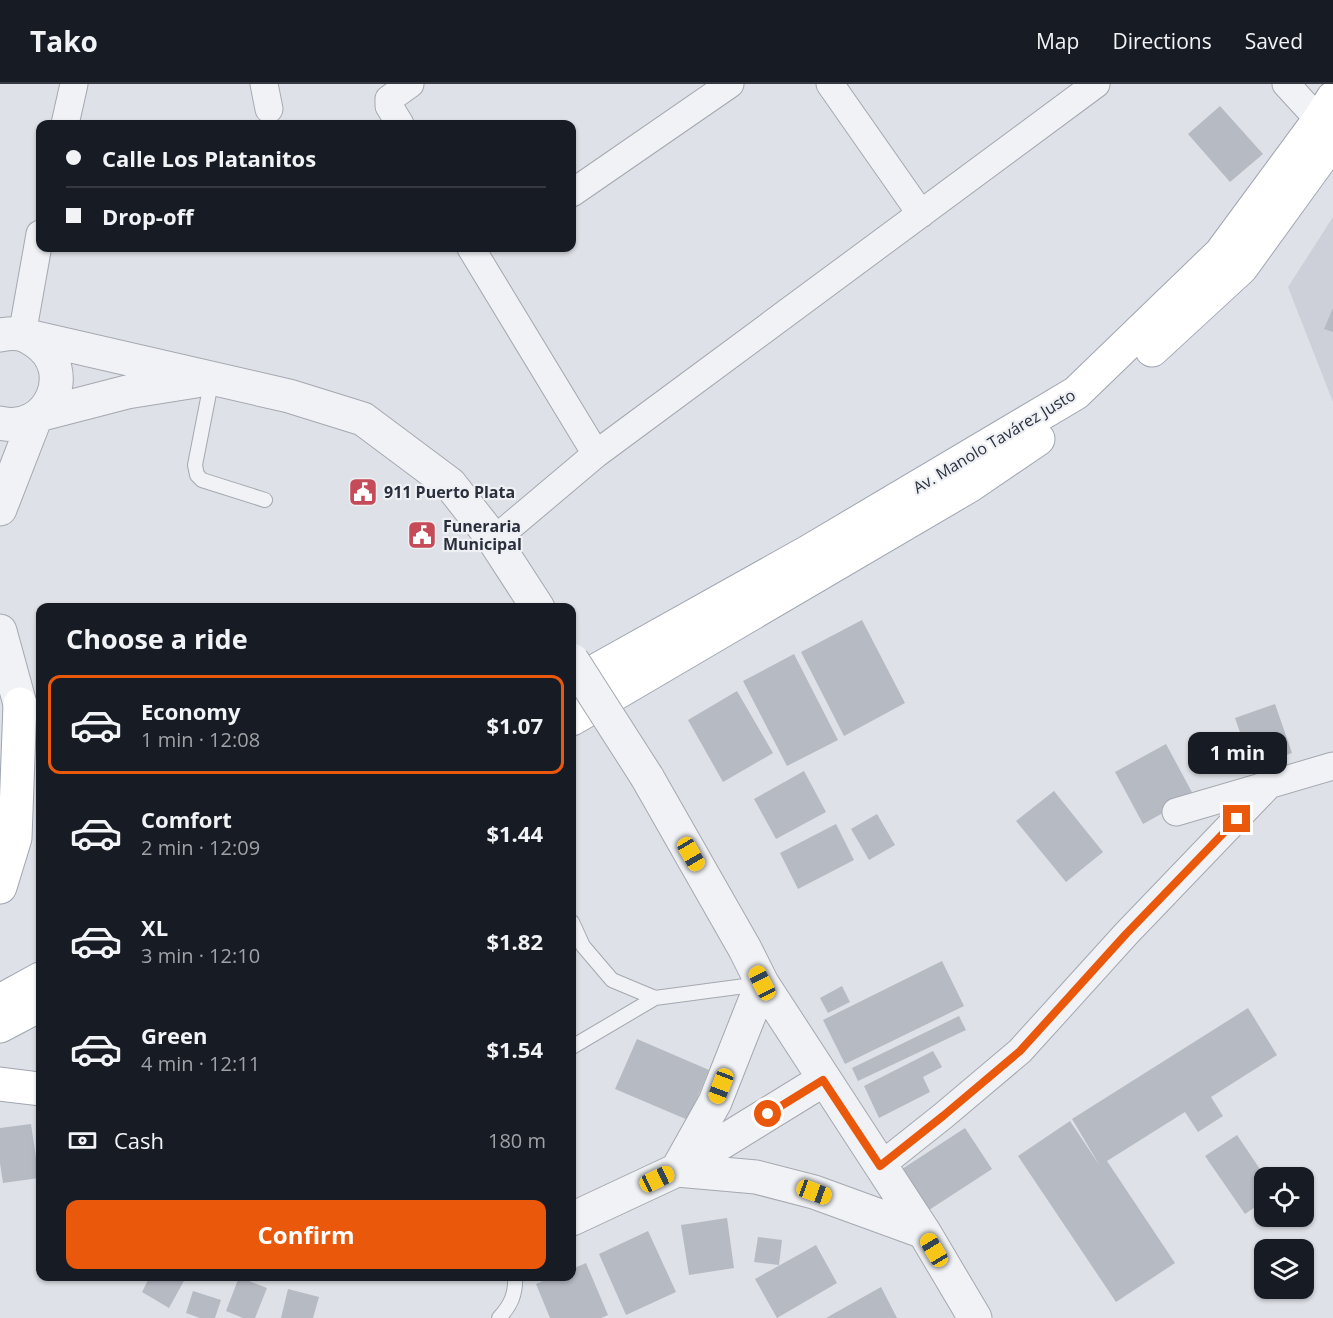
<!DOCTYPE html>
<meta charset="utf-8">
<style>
:root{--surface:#171b24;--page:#20242c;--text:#f1f3f6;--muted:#9ea1a6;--line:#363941;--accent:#ea580c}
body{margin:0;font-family:"Open Sans",sans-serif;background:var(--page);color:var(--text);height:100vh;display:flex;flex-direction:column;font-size:22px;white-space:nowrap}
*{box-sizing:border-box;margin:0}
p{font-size:20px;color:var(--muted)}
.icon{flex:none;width:33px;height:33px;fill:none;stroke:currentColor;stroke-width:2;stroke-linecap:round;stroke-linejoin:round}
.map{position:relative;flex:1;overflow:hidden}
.panel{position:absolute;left:36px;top:519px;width:540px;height:678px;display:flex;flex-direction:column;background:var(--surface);border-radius:12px;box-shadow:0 2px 4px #0004}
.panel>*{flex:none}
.top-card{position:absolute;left:36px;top:36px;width:540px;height:132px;border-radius:12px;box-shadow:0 2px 4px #0004;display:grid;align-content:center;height:132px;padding:0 30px;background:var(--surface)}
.tools{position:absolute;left:1254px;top:1083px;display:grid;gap:12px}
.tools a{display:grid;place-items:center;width:60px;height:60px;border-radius:12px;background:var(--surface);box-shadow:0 2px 4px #0004;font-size:30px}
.end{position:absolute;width:27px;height:27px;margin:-14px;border:8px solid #ea580c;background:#fff;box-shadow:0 0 0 3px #fff}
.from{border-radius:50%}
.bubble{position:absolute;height:42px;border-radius:12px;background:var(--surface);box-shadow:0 2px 4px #0004;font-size:20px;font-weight:700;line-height:42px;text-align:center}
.car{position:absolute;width:18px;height:36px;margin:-18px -9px;border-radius:8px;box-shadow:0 0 4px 2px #0007;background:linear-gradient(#f5c518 24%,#345 0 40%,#f5c518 0 76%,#345 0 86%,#f5c518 0)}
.top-card b{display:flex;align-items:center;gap:21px;height:57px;font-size:22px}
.top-card b+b{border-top:2px solid var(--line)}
.top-card i{width:15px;height:15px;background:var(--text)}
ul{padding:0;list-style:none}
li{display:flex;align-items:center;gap:18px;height:99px;margin:0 12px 9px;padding:0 18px;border:3px solid transparent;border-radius:12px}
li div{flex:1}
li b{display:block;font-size:22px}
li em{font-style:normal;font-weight:700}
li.current{border-color:var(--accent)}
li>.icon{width:54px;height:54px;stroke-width:1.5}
h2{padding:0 30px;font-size:27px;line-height:72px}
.pay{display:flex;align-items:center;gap:15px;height:66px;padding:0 30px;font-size:22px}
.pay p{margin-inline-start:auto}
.button{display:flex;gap:12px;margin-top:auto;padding:12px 30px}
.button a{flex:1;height:69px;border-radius:12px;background:var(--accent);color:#fff;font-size:24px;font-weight:700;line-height:69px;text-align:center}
header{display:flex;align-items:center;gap:36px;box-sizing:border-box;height:84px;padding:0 30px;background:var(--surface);border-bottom:2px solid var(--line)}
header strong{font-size:28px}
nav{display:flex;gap:33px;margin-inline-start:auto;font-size:21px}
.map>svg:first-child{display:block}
.built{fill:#cdd0d8}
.building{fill:#b6bac3}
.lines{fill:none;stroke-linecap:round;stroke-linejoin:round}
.service-casing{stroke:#a4a8b0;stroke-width:16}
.minor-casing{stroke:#a4a8b0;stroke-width:29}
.tertiary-casing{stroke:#a4a8b0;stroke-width:35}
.primary-casing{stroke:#9fa5b1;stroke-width:35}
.service{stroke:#f1f2f5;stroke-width:14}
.minor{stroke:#f1f2f5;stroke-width:27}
.tertiary{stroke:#f1f2f5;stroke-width:33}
.primary{stroke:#fff;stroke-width:33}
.tertiary-bridge-casing{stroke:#a4a8b0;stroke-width:35;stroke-linecap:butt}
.tertiary-bridge{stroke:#f1f2f5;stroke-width:33}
.route{stroke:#ea580c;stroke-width:8}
.labels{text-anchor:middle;stroke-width:4.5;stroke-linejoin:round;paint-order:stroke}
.street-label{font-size:16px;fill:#292f3c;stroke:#eef0f4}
.poi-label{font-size:16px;font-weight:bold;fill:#292f3c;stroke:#eef0f4;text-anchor:start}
</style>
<header>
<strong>Tako</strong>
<nav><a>Map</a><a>Directions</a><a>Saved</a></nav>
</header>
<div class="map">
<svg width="1333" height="1234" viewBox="0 0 1333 1234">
<rect width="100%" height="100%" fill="#dee1e7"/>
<path class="built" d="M1333,133v185l-45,-115z"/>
<path class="building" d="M1220,22l43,48 -33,28 -42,-48z
M1333,224v24l-9,-3z
M862,536l43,83 -61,33 -43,-84z
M794,570l44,86 -51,26 -44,-85z
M737,607l36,62 -50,29 -35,-62z
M1275,620l17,49 -40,14 -17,-49z
M1166,660l28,52 -51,28 -28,-52z
M804,687l22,41 -50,27 -22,-40z
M1054,707l49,61 -37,30 -50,-61z
M877,730l18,31 -26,15 -18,-31z
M836,740l18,36 -56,29 -18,-36z
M942,877l22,45 -119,58 -22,-44z
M842,902l8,16 -22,11 -8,-15z
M1248,924l29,47 -66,42 12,19 -25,16 -13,-20 -78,49 68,102 -59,39 -98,-146 52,-35 30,45 -28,-47z
M959,932l7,14 -108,51 -6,-13z
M637,955l72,31 -21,50 -73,-31z
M933,967l9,16 -19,10 7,15 -51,26 -15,-32z
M31,1040l8,54 -36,5 -3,-20v-35z
M965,1044l27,41 -66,43 -27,-41z
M1237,1051l29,43h-2v23l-19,13 -40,-58z
M727,1134l7,50 -45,7 -8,-50z
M648,1147l28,61 -50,23 -27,-61z
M758,1153l24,3 -3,25 -25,-3z
M816,1161l21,38 -60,35 -22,-39z
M586,1179l22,52 -7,3h-51l-14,-34 18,-8h18v-7z
M150,1192h30l5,3 -16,29 -27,-16z
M239,1193l28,11 -12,30h-12l-17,-7z
M881,1203l16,31h-71z
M288,1205l31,8 -6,21h-32z
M193,1207l28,9 -6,18h-15l-14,-5z"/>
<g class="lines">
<g class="service-casing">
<path id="service" d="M212,294l-17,87 2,10 5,5 63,20
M572,838l11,24 29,34 43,18 105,-14
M572,963l83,-49
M499,1234c12,-13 17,-24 16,-42"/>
</g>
<g class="minor-casing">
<path id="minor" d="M264,0l5,25
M830,0l91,130
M1286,0l33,36
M65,40l9,-40
M400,40l-11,-18v-7l21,-15
M572,109l158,-109
M471,164l125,206
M22,251l18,-101
M494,456l102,-86 500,-370
M1176,728l157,-46
M880,1082l63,-50 77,-65 106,-117 142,-148"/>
</g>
<g class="tertiary-casing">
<path id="tertiary" d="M0,251c6,-1 13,-2 19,-1 7,1 11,4 17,8 42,28 13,93 -36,81
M28,252l261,60 74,23 87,65 44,56 44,68
M42,330l85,-22 69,-11
M0,425l35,-90
M0,547l20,73
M647,693l98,172 17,34 162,249 51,86
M762,899l-47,119 -38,68 79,7 58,15 110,40
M572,1135l105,-49 146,-90"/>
</g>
<g class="primary-casing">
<path id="primary" d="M1152,266l89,-82 92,-127
M572,600l236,-132 268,-159 145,-140 98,-133 14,-22
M572,635l397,-233 69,-47
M0,803l15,-49 5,-134
M0,917l40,-22
M0,942l40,-21
M0,1000l40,5"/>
</g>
<use href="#service" class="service"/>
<use href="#minor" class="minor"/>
<use href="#tertiary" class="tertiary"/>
<use href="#primary" class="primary"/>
<g class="tertiary-bridge-casing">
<path id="tertiary-bridge" d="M572,576l75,117"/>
</g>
<use href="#tertiary-bridge" class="tertiary-bridge"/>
</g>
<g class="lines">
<path class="route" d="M768,1030l55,-34 57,86 63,-50 77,-65 106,-117 111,-115"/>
</g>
<defs>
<g id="civic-square" transform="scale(1.5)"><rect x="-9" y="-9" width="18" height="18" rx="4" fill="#c44b57" stroke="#eef0f4"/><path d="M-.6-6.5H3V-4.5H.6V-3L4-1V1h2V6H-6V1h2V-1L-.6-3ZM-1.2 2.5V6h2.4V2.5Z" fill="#fff"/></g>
</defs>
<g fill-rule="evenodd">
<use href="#civic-square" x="363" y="408"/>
<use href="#civic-square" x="422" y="451"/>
</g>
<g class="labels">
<g class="street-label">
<text transform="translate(994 357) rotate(-31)" y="6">Av. Manolo Tavárez Justo</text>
</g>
<g class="poi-label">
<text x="384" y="414">911 Puerto Plata</text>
<text x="443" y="448">Funeraria<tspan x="443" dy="18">Municipal</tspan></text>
</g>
</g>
</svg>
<div class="tools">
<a><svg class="icon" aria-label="locate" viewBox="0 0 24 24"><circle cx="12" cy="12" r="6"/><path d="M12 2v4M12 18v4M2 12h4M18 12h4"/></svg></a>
<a><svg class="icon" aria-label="layers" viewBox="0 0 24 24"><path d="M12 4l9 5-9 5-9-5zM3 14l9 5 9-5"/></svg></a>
</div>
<i class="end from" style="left:768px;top:1030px"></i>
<i class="end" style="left:1237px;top:735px"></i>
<div class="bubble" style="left:1188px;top:648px;width:99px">1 min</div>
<i class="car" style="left:691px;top:770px;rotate:150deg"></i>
<i class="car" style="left:762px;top:899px;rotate:333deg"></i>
<i class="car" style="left:721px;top:1002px;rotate:201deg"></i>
<i class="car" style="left:657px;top:1095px;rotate:65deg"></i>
<i class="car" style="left:814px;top:1108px;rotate:110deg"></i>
<i class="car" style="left:934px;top:1166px;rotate:329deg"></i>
<div class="top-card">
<b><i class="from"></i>Calle Los Platanitos</b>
<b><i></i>Drop-off</b>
</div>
<section class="panel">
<h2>Choose a ride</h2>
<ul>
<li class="current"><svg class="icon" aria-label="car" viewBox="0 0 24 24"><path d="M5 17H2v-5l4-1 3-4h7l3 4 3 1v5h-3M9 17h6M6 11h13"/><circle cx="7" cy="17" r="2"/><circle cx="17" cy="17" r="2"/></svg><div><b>Economy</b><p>1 min · 12:08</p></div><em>$1.07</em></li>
<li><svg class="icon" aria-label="car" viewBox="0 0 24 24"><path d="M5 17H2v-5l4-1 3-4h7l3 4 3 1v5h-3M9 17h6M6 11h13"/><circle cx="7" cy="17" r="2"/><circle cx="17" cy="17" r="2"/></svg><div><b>Comfort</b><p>2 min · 12:09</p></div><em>$1.44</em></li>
<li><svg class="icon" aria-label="car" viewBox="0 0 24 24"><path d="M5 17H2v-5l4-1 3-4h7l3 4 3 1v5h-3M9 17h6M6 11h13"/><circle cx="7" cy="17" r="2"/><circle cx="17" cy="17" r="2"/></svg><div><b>XL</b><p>3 min · 12:10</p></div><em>$1.82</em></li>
<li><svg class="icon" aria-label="car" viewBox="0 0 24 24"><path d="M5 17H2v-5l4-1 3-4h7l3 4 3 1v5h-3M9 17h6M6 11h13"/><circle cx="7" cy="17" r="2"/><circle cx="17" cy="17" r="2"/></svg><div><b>Green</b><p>4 min · 12:11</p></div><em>$1.54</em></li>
</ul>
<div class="pay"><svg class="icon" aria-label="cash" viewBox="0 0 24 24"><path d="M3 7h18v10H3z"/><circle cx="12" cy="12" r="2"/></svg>Cash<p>180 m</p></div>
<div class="button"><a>Confirm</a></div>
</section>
</div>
